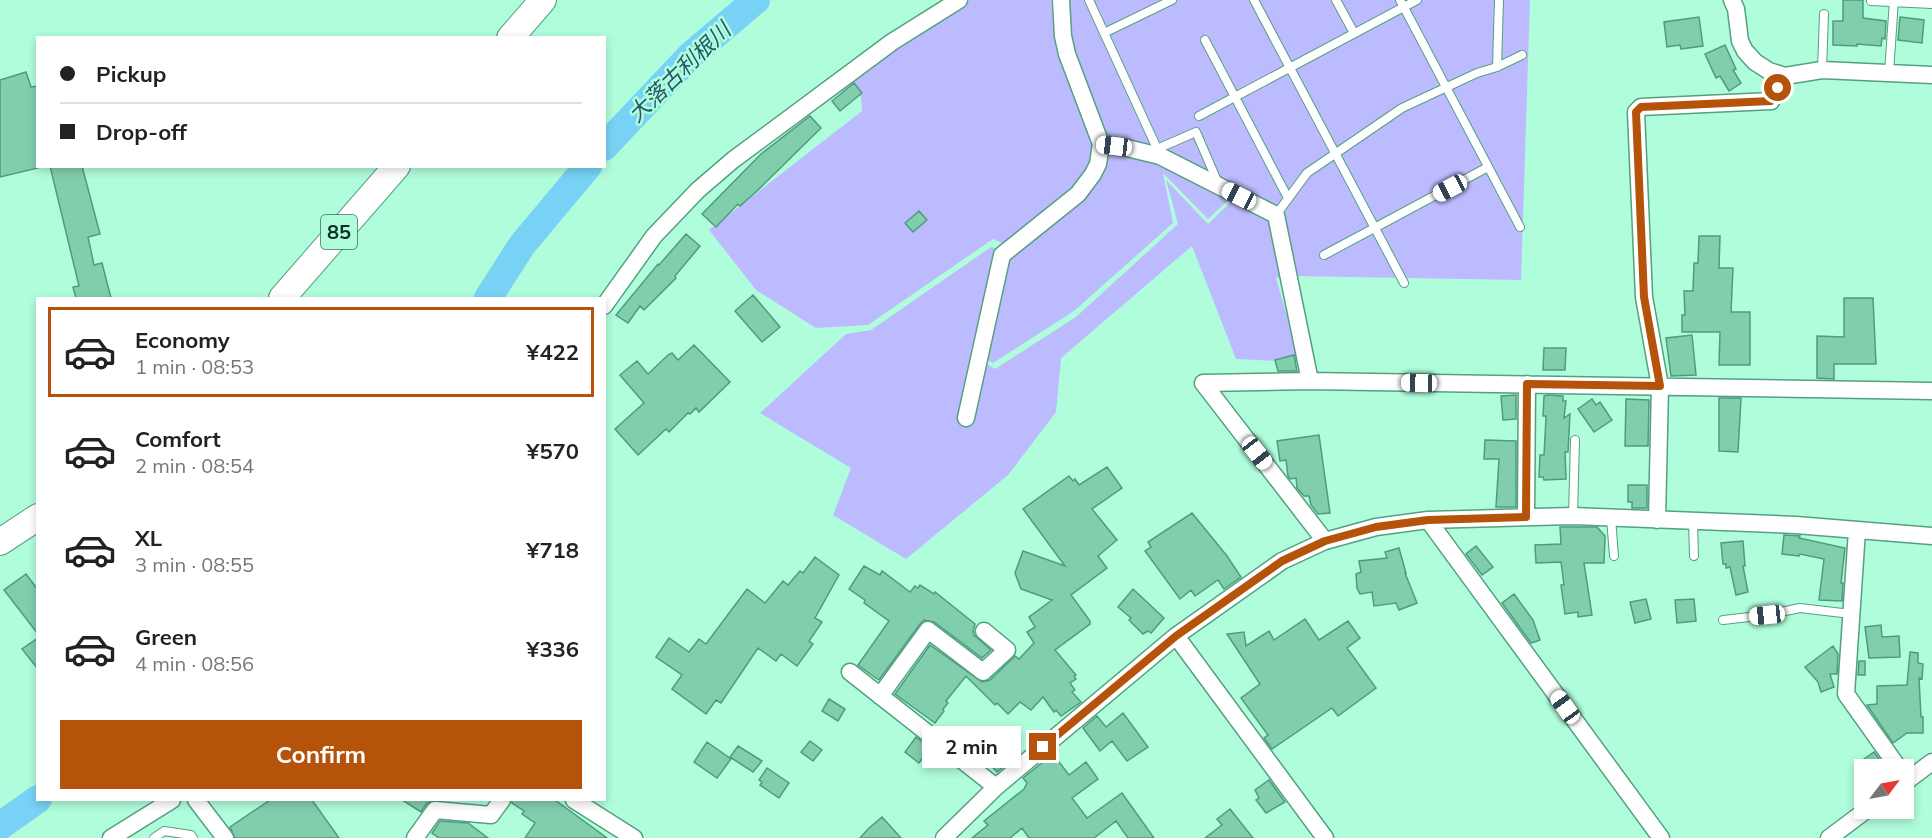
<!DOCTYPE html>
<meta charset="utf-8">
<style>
:root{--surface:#fff;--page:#f6f6f6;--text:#222;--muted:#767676;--line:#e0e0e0;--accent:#b45309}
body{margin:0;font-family:Mulish,"Noto Sans JP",sans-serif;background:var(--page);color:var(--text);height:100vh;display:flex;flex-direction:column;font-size:22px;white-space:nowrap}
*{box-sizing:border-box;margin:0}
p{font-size:20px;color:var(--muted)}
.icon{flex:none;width:33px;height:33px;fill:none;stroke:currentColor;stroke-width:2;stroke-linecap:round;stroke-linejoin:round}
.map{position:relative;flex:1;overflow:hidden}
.panel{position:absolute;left:36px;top:297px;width:570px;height:504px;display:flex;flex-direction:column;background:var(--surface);border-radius:0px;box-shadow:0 3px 9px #0003}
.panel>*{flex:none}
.banner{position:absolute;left:36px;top:36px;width:570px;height:132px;border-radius:0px;box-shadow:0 3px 9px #0003;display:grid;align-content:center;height:132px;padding:0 24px;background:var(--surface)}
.needle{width:39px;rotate:58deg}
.buttons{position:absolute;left:1854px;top:759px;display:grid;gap:12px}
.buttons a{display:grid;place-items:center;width:60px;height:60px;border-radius:0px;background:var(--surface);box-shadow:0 3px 9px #0003;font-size:30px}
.end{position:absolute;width:27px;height:27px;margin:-14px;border:8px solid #b45309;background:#fff;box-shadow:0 0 0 3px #fff}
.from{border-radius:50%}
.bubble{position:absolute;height:42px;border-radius:0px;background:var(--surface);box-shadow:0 3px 9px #0003;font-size:20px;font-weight:700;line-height:42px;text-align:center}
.car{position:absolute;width:18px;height:36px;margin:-18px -9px;border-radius:8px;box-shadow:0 0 4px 2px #0007;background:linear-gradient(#fff 24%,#345 0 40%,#fff 0 76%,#345 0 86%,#fff 0)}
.banner b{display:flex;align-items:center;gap:21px;height:57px;font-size:22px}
.banner b+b{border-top:2px solid var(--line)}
.banner i{width:15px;height:15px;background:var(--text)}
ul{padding:10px 0 0;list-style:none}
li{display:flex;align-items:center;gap:18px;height:90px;margin:0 12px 9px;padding:0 12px;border:3px solid transparent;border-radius:0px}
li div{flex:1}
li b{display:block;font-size:22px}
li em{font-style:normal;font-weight:700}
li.on{border-color:var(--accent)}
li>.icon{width:54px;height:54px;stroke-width:1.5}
.primary-button{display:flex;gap:12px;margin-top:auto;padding:12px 24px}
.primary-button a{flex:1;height:69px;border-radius:0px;background:var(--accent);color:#fff;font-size:24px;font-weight:700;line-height:69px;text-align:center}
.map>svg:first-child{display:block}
.green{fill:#bdbbff}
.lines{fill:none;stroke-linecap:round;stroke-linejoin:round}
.river{stroke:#78d2f5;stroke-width:28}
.building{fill:#81cead;stroke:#4f9b7d;stroke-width:1.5}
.lane-casing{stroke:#54a081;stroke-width:10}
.street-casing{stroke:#54a081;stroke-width:19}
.primary-casing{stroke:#54a081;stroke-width:28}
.lane{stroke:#fff;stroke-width:8}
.street{stroke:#fff;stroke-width:16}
.primary{stroke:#fff;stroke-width:26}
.route{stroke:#b45309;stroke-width:8}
.labels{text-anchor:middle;stroke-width:5;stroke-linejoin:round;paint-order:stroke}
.shield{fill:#b0fddb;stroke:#3f6d5a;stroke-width:1.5}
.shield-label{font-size:20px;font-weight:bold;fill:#0e2f22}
.water-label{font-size:22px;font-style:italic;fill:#245769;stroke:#b0fddb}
</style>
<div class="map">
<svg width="1932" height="838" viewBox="0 0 1932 838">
<rect width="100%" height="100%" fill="#b0fddb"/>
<path class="green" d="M970,0h81l5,48 37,94 147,47 -32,30 -45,-46 10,50 -99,88 -81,52 -15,-9 30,-108 -15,-7 -125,86 -52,3 -60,-38 -47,-60 153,-119 -1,-14 -13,-15 48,-35z
M1053,0h477l-9,280 -229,-4 -16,2 24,84 -64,-3 -44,-113 -131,112 -5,54 -48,63 -102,84 -73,-44 18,-47 -91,-55 86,-79 25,-4 120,-83 9,3 -30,103 25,16 81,-52 102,-93 -12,-44 42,44 37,-36 -150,-48z"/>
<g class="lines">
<path class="river" d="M604,147l86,-91 66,-56
M488,298l34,-53 66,-79
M0,826l38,-27"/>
</g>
<path class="building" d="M1843,0h20v18l23,3 -1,18 -3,-1 -1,8 -24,-2v2l-24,-1v-24h10z
M1699,17l4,29 -22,3 -1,-4 -13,2 -3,-25z
M1900,17l24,3 -2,23 -24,-3z
M1725,45l11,24 -3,1 8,13 -12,8 -9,-15 -4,2 -11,-24z
M26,72l5,15 7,-1v82l-38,9v-97z
M854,83l8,10 -22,18 -8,-10z
M810,116l11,12 -63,62 -18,16 -2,-2 -22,23 -14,-13 59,-60z
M50,166h32l18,68 -12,3 6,28 8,-2 9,35h-35l-3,-11 6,-1z
M919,211l8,9 -14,12 -8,-9z
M686,234l14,12 -25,30 1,2 -32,32 -4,-4 -12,17 -12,-8 42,-51 1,1z
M1699,236h21l-1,32h14l-2,44h19v53h-31l1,-33h-38v-17h3l-1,-24h9l1,-28h4z
M753,295l27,32 -18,15 -27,-31z
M1844,298h29l3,66h-42v15l-17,-1v-42l27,1z
M1692,335l4,40 -25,1 -5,-38z
M694,345l36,37 -31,30 -3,-4 -6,6 -2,-1 -19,19 -3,-3 -28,26 -23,-26 29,-26 -24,-28 17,-14 11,13 20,-19 4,-2 6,7z
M1544,348h22l-1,22h-22z
M1294,355l3,16h-19l-3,-11z
M1516,395v24l-13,1 -2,-24z
M1547,395l16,1v5h3l-2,17 6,-4 -2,38h-3l1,27 -22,1 -1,-3h-4l1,-22h4l2,-37v-2h-3l1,-20z
M1719,398h22l-3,54 -19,-1z
M1592,399l4,6 4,-3 12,18 -18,12 -16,-23z
M1626,399l23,1 -1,46h-23z
M1319,435l11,78 -12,1 -7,-9 -2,-9h-5l-7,-8 -1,-10 -6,1 -2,-3 -2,-16 -6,1 -3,-20z
M1485,440l31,1v66h-20l3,-48h-15z
M1107,467l15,21 -30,21 25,31 -19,16 9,12 -36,27 19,26v3l-35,26 21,25 -2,1 2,3 -6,4 5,7 -3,2 9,10 -20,14 -5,-6 -2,2 -11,-15 -12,13 -11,-8 -12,12 -11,-11 -2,2 -29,-29 -20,25 2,2 -5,6 1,2 -9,12 -40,-29 35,-49 52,37 8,-2 25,-24 4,3 15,-16 -7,-11 8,-5 -6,-10 23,-17 -31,-11 -6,-16 8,-22 42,15 -42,-57 46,-33 4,5 2,-2 4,6z
M1628,485h19v23h-15v-6h-4z
M1192,513l35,43 14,21 -17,12 -6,-9 -23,16 -4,-6 -11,9 -35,-48 6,-4 -3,-5z
M1560,527h37l8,9 -1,27h-20l8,52 -14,2v-5l-13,2 -4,-29h3l-3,-23 -25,1 -1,-18 26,-1z
M1784,535l16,1 -1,2 46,10 -4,35h2l-1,18 -23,-1 5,-41 -24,-5 -1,2 -17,-2z
M1743,541l2,25h-2l5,26 -12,3 -6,-28 -4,1v-4h-3l-2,-21z
M1476,546l17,21 -11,8 -16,-21z
M1399,548l7,25h-1l12,30 -18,7 -3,-7 -22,3 -2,-14 -12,2 -3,-6 -1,-14 5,-2 -2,-11 28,-3 -2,-6z
M815,557l24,18 -24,43 7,4 -13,19 4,3 -16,22 -16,-12 -5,7 -18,-13 -37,55 -5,-3 -10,14 -34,-25 10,-14 -26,-18 13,-19 20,14 10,-13 7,5 41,-55 18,14 18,-22 5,4 12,-14 3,2z
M864,566l16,9 2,-4 28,21 5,-6 3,2 2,-3 14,9 1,-2 40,32 -2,7 1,4 17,15 -9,8 -48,-36 -10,-2 -4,4 -41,56 -6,-4 -15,-11 31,-44 -25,-18 1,-3 -16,-11z
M26,574l12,16v44l-34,-44z
M1133,589l31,29 -13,15 -3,-2 -5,3 -14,-14 2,-2 -13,-11z
M1514,594l19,26 7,20 -9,3 -29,-40z
M1646,599l5,20 -16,4 -5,-21z
M1694,599l2,22 -19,2 -2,-23z
M1305,619l14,21 29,-19 12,17 -13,10 29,40 -38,28 -6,-8 -60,41 -8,-11 4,-3 -27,-37 19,-14 -33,-50 17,-2 2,14 23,-15 5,9z
M1881,625l1,12 17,-1 1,21 -31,1 -4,-31z
M38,638v31l-16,-20z
M1833,646l5,8 -1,20h-7l4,13 -13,5 -3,-10 -13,-15z
M1910,652l8,1v10l5,1 -1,15 -3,-1 2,39h2v16h-16l-14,10 -26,-38 10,-1v-18l30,-1z
M1859,661h6v14h-7z
M829,699l16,10 -7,12 -16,-10z
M1123,713l25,34 -21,14 -15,-20 -12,10 -17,-23 14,-12 9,11z
M964,729l12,9 -9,11 -12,-9z
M916,737l14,11 -11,15 -14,-11z
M995,739l18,20 -16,13 -18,-19z
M810,741l12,9 -9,11 -12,-9z
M707,742l24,17 -14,19 -23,-16z
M738,746l24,15 -9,11 -23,-15z
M1874,752l13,18h-21l-6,-8z
M1053,754l16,21 17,-13 12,17 -26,19 15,20 35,-25 32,45h-26l-12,-17 -22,17h-65l-7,-10 -12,10h-38l16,-13 -4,-4 40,-32 3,-6 -4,-5z
M767,768l22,15 -10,15 -19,-13 2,-3 -3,-2z
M1269,780l16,22 -19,11 -10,-13 3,-2 -4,-8z
M270,800h42l27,38h-104l-5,-11z
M402,800h34l-9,3 -6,9z
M512,800h43l52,38h-82l10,-15 -13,-9 2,-3 -12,-8z
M1230,809l23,29h-48l17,-13 -5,-6z
M882,817l19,21h-41l8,-9z
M440,821l28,2 20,15h-49l-7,-5z"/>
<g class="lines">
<g class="lane-casing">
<path id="lane" d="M1089,0l71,155
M1254,0l150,283
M1336,0l18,33
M1400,0l120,227
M1871,1l61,3
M1104,33l68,-33
M1205,40l83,158
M1497,67l2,-67
M1822,70l2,-56
M1889,73l5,-73
M1199,116l218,-116
M1157,149l39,-17 22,51
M1276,215l31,-42 95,-65 75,-35 20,-6 25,-12
M1324,255l164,-88
M1573,516l2,-76
M1611,518l3,38
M1693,521l1,35
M1723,620l44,-5 33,-7 51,6
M154,838l10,-7 27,4 2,3"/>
</g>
<g class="street-casing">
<path id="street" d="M1732,0l4,9 4,32 5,10 10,11 14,9 16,5 37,-6 110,5
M1101,144l26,4 33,8 116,59 34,166
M604,306l50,-70 44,-46 35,-30 159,-118 67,-42
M966,418l36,-163 76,-61 15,-20 5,-10 3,-20 -34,-90 -4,-18 -2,-36
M1526,517l1,-133
M1428,520l233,318
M1657,520l3,-134 -16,-89 -8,-185 5,-5 130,-6 14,-25
M1857,530l-11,164 54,76
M1325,541l-122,-158 107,-2 622,10
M1176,636l149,202
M850,672l146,115
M880,696l48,-66 55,42 24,-22 -23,-19
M1904,783l28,-21
M196,800l29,38
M574,800l60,38
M111,838l61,-38
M415,838l20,-28 56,5 11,-15
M944,838l52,-51 180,-151 106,-75 43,-20 51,-14 52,-7 145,-4 223,9 136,11
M1829,838l40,-30"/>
</g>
<g class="primary-casing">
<path id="primary" d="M510,38l33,-38
M282,298l115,-132
M0,542l38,-25"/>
</g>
<use href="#lane" class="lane"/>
<use href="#street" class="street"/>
<use href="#primary" class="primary"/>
</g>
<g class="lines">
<path class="route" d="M1043,747l133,-111 106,-75 43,-20 51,-14 52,-7 98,-3 1,-133 133,2 -16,-89 -8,-185 5,-5 130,-6 7,-13"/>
</g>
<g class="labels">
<rect class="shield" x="321" y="215" width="36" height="34" rx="4.5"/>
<g class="shield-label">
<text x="339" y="239">85</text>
</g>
<g class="water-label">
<text transform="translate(679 72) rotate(-44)" y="8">大落古利根川</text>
</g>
</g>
</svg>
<div class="buttons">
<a><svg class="needle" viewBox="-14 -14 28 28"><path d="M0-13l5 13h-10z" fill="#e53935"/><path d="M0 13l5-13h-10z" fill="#767676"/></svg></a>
</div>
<i class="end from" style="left:1778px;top:88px"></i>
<i class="end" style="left:1043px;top:747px"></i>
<div class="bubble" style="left:922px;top:726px;width:99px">2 min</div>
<i class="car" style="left:1114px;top:146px;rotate:277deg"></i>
<i class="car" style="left:1450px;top:188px;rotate:242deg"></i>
<i class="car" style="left:1239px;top:196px;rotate:297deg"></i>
<i class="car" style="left:1419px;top:383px;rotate:271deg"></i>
<i class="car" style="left:1257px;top:453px;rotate:142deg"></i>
<i class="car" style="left:1767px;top:615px;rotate:264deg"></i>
<i class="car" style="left:1565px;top:707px;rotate:324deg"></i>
<div class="banner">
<b><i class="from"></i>Pickup</b>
<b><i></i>Drop-off</b>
</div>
<section class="panel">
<ul>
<li class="on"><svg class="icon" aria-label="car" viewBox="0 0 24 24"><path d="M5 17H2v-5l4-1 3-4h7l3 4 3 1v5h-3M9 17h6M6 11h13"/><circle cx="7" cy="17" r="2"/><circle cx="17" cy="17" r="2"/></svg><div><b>Economy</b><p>1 min · 08:53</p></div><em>¥422</em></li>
<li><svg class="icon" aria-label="car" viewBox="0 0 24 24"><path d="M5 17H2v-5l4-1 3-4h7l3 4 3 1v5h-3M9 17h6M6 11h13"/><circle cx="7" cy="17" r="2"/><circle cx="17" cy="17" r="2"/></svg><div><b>Comfort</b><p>2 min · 08:54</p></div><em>¥570</em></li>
<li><svg class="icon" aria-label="car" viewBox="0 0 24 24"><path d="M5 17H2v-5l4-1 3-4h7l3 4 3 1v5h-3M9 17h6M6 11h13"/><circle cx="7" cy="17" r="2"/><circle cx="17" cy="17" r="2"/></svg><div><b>XL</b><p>3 min · 08:55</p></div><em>¥718</em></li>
<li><svg class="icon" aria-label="car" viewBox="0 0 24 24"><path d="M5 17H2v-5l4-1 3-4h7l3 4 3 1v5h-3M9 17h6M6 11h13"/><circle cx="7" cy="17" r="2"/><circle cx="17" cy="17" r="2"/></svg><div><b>Green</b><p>4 min · 08:56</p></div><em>¥336</em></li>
</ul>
<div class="primary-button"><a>Confirm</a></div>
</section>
</div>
